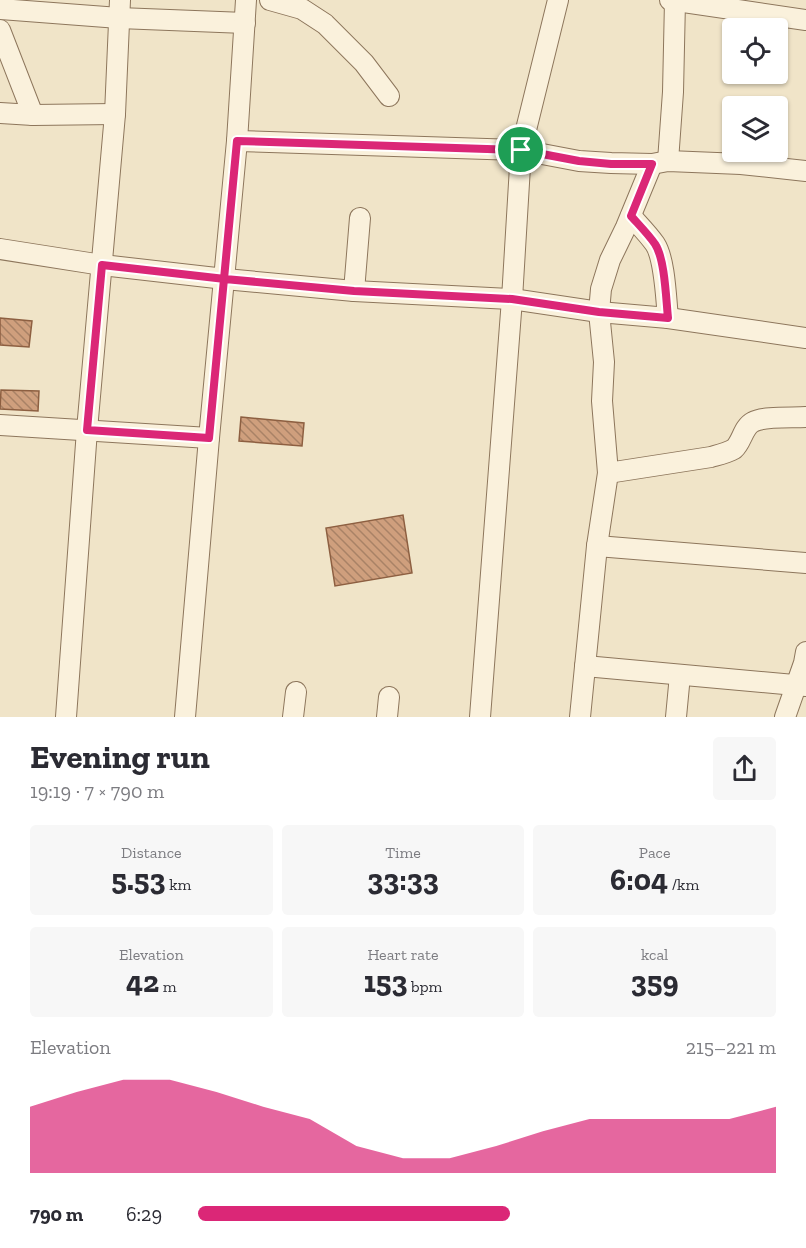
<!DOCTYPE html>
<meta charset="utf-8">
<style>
:root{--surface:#fff;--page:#f7f7f7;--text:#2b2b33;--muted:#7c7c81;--accent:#db2777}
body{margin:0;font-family:"Zilla Slab",serif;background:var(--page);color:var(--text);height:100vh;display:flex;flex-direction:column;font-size:22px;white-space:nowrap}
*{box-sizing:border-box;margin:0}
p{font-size:20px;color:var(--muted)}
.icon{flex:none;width:33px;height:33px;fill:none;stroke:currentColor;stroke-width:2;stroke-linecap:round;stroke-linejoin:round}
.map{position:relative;height:717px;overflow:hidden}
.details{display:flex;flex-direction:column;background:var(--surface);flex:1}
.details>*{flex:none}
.fabs{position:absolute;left:722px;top:18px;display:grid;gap:12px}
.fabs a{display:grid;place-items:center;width:66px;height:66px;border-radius:6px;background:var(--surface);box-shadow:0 2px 4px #0004;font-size:30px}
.pin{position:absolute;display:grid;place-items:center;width:51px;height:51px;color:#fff;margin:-26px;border:3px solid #fff;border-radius:50%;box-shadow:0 2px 6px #0007}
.round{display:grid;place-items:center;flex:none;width:63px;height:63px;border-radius:6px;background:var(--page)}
.headline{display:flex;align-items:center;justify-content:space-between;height:102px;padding:0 30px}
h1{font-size:33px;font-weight:700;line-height:45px}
.figures{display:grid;grid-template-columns:repeat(3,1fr);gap:9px;height:102px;padding:6px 30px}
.figures div{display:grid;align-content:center;border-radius:6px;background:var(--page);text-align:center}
.figures b{font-size:30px;font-weight:700}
.figures small{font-size:16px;font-weight:400}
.figures p{font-size:16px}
.chart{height:168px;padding:12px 30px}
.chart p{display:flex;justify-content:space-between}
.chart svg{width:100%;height:108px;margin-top:6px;fill:var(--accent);opacity:.7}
ul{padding:0 30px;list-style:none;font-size:20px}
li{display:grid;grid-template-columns:96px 72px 1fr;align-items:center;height:45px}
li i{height:15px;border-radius:8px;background:var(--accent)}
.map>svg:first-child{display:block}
.building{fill:url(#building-back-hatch);stroke:#8d5f41;stroke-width:1.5}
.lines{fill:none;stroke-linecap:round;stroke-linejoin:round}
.minor-casing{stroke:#8d765c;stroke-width:22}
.minor{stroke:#faf1dc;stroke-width:20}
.route-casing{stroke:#fff;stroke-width:12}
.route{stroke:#db2777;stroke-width:8}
</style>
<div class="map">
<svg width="806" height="717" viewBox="0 0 806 717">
<defs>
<pattern id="building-back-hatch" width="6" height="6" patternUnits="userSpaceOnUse" patternTransform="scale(1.5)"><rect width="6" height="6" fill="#cf9f7d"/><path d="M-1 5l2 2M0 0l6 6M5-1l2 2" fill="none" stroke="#a98266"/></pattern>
</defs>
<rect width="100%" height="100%" fill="#f0e4c8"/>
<g class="building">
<path d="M0,318L32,321L29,347L0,345Z"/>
<path d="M1,390L39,391L38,411L0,409Z"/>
<path d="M241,417L304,423L302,446L239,441Z"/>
<path d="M403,515L412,573L335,586L326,528Z"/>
</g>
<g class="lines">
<defs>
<g id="minor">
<path d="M270,0L302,9L325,24L364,63L389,96"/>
<path d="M670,0L806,20"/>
<path d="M0,9L119,18L245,23"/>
<path d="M0,30L33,115"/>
<path d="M0,113L33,115L115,114"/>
<path d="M237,141L521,150L579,161L611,163L652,164L668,161L741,164L806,171"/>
<path d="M668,161L673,92L675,1"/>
<path d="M631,216C639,225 648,234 655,244C665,259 666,299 668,318"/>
<path d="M0,249L102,265L225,279L354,291L512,299L599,312L668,318L806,338"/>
<path d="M354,291L360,218"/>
<path d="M0,425L209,438"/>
<path d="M608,473L711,457C718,455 727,453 734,449C742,442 743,427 753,422C763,416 793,418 806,417"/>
<path d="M597,546L806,563"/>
<path d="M585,666L806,686"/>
<path d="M66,717L87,430L115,114L120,0"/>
<path d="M185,717L209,438L237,141L246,0"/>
<path d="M293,717L296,692"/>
<path d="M387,717L389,697"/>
<path d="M480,717L512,299L521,150L558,0"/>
<path d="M580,717L597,546L608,473L602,401L604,362L599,312L601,289L610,260L626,227L652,164"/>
<path d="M676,717L680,675"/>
<path d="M785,717L804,663L806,652"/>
</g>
</defs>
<use href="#minor" class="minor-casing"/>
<use href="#minor" class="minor"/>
</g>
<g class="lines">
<defs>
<path id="route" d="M521,150L237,141L209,438L87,430L102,265L225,279L354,291L512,299L599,312L668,318C666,299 665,259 655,244C648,234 639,225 631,216L652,164H611L579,161L521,150"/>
</defs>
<use href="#route" class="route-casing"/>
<use href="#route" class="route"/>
</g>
</svg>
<div class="fabs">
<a><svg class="icon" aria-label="locate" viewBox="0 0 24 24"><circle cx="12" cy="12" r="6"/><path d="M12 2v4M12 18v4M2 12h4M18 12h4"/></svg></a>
<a><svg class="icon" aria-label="layers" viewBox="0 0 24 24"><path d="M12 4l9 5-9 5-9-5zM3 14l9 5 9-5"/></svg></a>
</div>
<div class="pin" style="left:521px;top:150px;background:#1e9e55"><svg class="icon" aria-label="arrive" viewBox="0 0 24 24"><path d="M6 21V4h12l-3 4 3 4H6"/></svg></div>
</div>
<section class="details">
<div class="headline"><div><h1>Evening run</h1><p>19:19 · 7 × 790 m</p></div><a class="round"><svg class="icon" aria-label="share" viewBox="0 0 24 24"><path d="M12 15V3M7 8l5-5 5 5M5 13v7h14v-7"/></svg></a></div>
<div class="figures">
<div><p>Distance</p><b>5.53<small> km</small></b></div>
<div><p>Time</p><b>33:33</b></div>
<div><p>Pace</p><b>6:04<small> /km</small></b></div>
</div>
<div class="figures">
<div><p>Elevation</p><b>42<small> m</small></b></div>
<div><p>Heart rate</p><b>153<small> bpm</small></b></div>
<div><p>kcal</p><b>359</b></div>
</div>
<div class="chart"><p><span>Elevation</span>215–221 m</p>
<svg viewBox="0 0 160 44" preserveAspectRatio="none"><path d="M0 44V17L10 11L20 6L30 6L40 11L50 17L60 22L70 33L80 38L90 38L100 33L110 27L120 22L130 22L140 22L150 22L160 17V44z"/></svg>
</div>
<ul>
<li><b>790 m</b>6:29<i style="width:54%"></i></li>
</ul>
</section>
